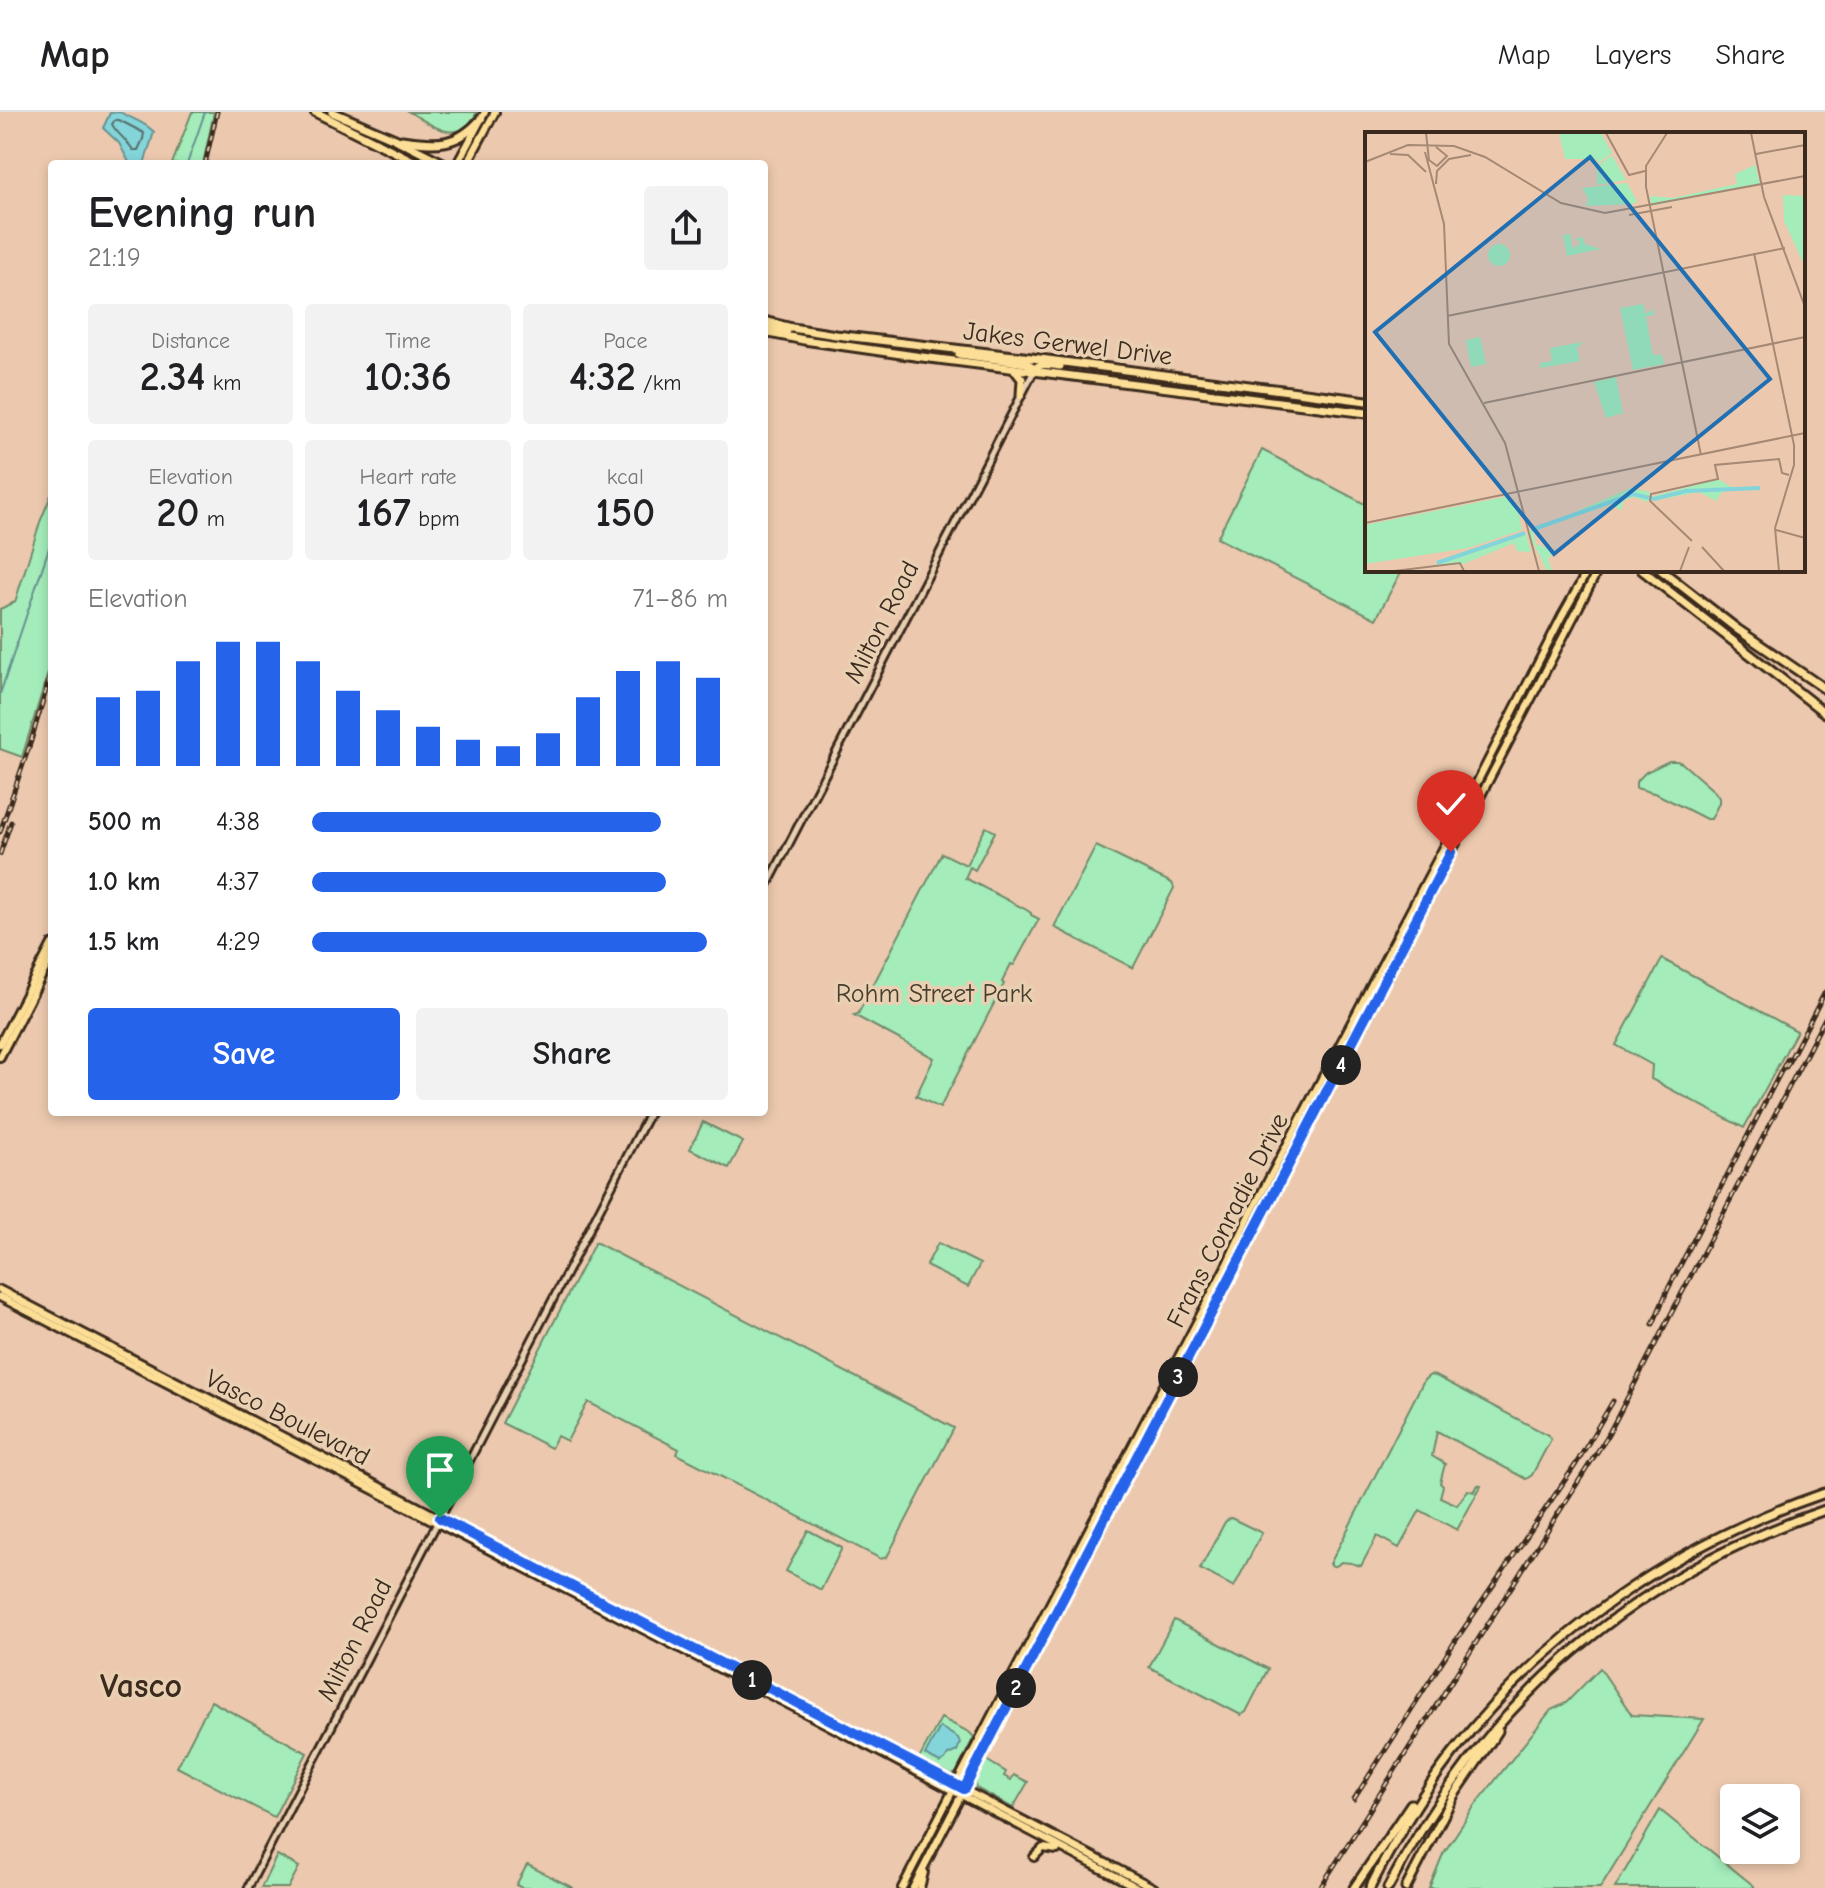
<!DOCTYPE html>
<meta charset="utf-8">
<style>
:root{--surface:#fff;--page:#f2f2f2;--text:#202124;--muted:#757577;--line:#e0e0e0;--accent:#2563eb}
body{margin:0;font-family:"Comic Neue",sans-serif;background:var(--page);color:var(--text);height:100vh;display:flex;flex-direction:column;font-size:30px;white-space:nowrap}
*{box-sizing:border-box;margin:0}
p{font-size:26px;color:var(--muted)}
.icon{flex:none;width:44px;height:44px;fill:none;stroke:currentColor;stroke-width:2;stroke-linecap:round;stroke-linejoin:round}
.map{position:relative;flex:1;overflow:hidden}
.panel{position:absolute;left:48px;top:48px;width:720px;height:956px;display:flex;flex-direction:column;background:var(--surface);border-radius:8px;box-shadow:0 4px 12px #0003}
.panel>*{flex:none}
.controls{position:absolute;left:1720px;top:1672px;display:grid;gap:16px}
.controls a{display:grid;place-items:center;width:80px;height:80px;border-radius:8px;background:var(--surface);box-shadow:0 4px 12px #0003;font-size:40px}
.pin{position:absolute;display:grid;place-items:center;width:68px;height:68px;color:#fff;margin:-82px -34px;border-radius:50% 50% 50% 0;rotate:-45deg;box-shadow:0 0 8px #0007}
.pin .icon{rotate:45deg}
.km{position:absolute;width:40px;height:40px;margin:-20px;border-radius:50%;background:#222;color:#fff;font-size:22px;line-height:40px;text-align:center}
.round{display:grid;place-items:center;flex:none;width:84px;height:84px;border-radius:8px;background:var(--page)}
.overview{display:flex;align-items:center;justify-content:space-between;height:136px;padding:0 40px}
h1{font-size:44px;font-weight:700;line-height:60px}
.stats{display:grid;grid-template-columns:repeat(3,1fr);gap:12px;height:136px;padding:8px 40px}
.stats div{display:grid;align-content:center;border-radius:8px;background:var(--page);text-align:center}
.stats b{font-size:40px;font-weight:700}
.stats small{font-size:22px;font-weight:400}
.stats p{font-size:22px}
.chart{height:224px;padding:16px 40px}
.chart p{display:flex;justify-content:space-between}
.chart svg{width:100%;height:144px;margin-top:8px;stroke:var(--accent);stroke-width:6}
.cta{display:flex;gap:16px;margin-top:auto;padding:16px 40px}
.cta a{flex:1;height:92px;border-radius:8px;background:var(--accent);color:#fff;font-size:32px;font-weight:700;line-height:92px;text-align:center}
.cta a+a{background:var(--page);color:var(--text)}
ul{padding:0 40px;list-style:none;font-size:26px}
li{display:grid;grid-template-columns:128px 96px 1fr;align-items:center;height:60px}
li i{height:20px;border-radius:10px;background:var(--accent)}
header{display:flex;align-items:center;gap:48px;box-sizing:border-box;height:112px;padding:0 40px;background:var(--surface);border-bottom:2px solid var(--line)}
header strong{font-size:38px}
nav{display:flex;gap:44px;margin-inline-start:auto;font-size:28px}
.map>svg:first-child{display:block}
.green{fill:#a4ecba;stroke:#708b6c;stroke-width:2}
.water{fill:#83d5da;stroke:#66918f;stroke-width:2}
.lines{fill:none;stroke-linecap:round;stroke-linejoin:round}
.shore{stroke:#586e69;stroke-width:2}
.stream{stroke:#66918f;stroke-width:2}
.minor-casing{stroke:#3b2a1e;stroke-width:11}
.major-casing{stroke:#3b2a1e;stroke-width:12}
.highway-casing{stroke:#3b2a1e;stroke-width:13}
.minor{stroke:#ead0b2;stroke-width:5}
.major{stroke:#fcde96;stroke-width:6}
.highway{stroke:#fcde96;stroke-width:7}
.rail-casing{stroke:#3b2a1e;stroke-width:5}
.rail{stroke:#ead0b2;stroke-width:2;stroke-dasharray:6;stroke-linecap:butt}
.route-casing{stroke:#fff;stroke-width:16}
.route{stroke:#2563eb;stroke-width:10}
.labels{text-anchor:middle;stroke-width:7;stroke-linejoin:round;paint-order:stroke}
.street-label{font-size:26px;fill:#3b2a1e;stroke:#ead0b2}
.park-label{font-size:26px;fill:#463d2e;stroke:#ead0b2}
.district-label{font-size:34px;font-weight:bold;fill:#3b2a1e;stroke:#ead0b2}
.inset-river{fill:none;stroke:#83d5da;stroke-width:4}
.inset-road{fill:none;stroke:#a58974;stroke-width:2}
.view{fill:#1f6fb2;fill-opacity:0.15;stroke:#1f6fb2;stroke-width:4}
.inset-edge{fill:none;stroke:#3b2a1e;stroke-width:4}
</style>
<header>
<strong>Map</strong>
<nav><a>Map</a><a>Layers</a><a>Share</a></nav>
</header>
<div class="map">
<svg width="1825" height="1776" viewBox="0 0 1825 1776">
<rect width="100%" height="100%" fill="#ecc9ae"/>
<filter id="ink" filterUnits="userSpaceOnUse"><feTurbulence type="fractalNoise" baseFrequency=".0125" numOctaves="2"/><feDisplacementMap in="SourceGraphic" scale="16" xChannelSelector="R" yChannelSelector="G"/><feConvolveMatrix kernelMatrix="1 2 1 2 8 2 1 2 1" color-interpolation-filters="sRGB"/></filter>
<g filter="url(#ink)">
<g class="green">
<path d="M192,0H214L203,52H172Z"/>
<path d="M409,0H477C459,36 434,14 409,0Z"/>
<path d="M1262,338L1367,393V458H1402L1376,507L1217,426Z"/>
<path d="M52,381V548L22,645L0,637V497L15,490L40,410Z"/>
<path d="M1669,649H1677L1682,651L1715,680L1719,686V691L1711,707H1706L1657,682L1636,676V670L1646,660Z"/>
<path d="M986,715L995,720L975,758L970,755L965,766L1025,797L1031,801V803L1039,807L1014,853L1011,852L1002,870L1004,872L940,996L916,984L934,946L854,903L858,902L942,741L966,753Z"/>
<path d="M1096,734L1172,771L1174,776L1133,856L1054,815Z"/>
<path d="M1662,847L1797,919L1744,1016L1651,967L1652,953L1616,933Z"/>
<path d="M703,1010L743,1030L729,1056L690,1037Z"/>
<path d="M595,1130L954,1316L887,1445L881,1447L677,1342L679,1337L588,1290L567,1329L557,1324L551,1336L502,1311Z"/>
<path d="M938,1131L980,1152L968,1175L926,1154Z"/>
<path d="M1430,1263L1436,1264L1548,1323L1551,1327L1532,1363L1526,1367L1437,1319L1432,1344L1445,1352L1440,1371L1443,1374L1440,1385L1457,1393L1468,1378L1474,1380L1478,1373L1481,1374L1457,1418L1420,1398L1399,1436L1377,1424L1361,1454L1351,1451L1341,1450C1337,1454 1334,1456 1330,1452L1424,1268Z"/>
<path d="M1231,1406L1262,1421L1234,1475L1200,1457L1225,1410Z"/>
<path d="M808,1418L842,1436L821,1478L786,1459Z"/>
<path d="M1174,1508L1268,1557L1246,1600L1241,1603L1149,1555Z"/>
<path d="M1600,1556L1632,1603L1704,1607L1600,1776H1429L1443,1742L1474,1695L1551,1598L1566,1591Z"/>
<path d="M211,1589L307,1641L274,1705L177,1655Z"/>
<path d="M941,1606L969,1620L974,1625L956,1661L952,1663L919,1647Z"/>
<path d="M986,1648L1006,1660L1004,1664L1011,1668L1014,1663L1028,1670L1013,1696L976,1676L974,1670Z"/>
<path d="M1660,1698L1754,1774V1776H1615Z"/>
<path d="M277,1743L299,1755L288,1776H261Z"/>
<path d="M527,1753H528L573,1776H522L516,1773Z"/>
</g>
<g class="water">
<path d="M120,0C132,7 145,10 154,20L144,52H130L119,31L103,16L110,1Z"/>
<path d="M940,1615L958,1626L960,1631L957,1639L948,1643L945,1648L940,1651L925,1643Z"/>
</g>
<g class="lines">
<path class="shore" d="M115,8H119L144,21L143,27L138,38H133C128,29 115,20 112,12Z"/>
<g class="stream">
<path d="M187,52L205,0"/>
<path d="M0,582L52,427"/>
</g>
<defs>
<g id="minor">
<path d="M764,780L1034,259"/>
<path d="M248,1776L650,1000"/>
</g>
<g id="major">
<path d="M457,52L485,0"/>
<path d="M467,52L495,0"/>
<path d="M0,932L52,832"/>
<path d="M0,945L52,844"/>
<path d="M0,1178L1154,1776"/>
<path d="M0,1185L811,1604L1138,1776"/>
<path d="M1034,1745L1043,1736L1057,1738"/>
<path d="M902,1776L1224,1158L1250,1103L1443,737L1562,504L1588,458"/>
<path d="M913,1776L1598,458"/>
<path d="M920,1776L924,1760"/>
</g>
<g id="highway">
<path d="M315,0L419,52"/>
<path d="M332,0L395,27L445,52"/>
<path d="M402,28C436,33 457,35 481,7"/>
<path d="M764,209L792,216L836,223L1040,247L1367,289"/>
<path d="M764,214L787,219"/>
<path d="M764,220L804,228L922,245L1367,301"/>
<path d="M959,242L1026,251L1031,254L1034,259"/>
<path d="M1014,257L1022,267L1021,283"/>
<path d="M1034,259C1039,249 1051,253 1060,254"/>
<path d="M1642,458L1825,601"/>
<path d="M1661,458L1737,517L1825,577"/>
<path d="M1354,1776L1411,1692"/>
<path d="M1370,1776C1394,1729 1420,1684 1452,1642C1548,1518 1678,1431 1825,1381"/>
<path d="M1388,1776C1484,1592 1628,1465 1825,1398"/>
<path d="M1406,1776L1454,1683L1498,1619"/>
</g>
</defs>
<use href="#minor" class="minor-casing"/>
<use href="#major" class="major-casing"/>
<use href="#highway" class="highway-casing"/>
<use href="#minor" class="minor"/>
<use href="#major" class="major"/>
<use href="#highway" class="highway"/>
<defs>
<g id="rail">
<path d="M205,52L217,0"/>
<path d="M0,720L31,629L52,558"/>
<path d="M0,742L11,710"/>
<path d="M1786,955L1825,880"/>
<path d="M1653,1212L1668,1177L1788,946"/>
<path d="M1354,1687L1454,1531L1576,1352L1613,1289"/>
<path d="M1320,1776L1608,1323L1825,906"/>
</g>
</defs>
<use href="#rail" class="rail-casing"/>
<use href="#rail" class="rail"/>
</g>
</g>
<g class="lines" filter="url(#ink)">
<defs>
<path id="route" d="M440,1406L964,1677L1451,740"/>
</defs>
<use href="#route" class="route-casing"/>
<use href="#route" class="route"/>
</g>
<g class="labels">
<g class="street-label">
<text transform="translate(1068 231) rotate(7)" y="9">Jakes Gerwel Drive</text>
<text transform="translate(881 510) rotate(-63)" y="9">Milton Road</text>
<text transform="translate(1227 1108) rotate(-63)" y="9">Frans Conradie Drive</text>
<text transform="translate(288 1305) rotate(27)" y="9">Vasco Boulevard</text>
<text transform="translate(354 1528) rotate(-63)" y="9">Milton Road</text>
</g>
<g class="park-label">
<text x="934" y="890">Rohm Street Park</text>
</g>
<g class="district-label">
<text x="141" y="1585">Vasco</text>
</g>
</g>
<g transform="translate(1365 20)">
<rect width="440" height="440" fill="#ecc9ae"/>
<path d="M194,1H236L247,21L232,32V27H200ZM247,23L261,48L232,53V34ZM390,33L395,52L286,74L285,64L308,66L372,52L370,42ZM262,51L272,69L268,72L221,74L223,66L217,56ZM418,63L440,64V135L419,89ZM205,102L208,117L216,110L210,107L218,105L220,112L235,117L202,124L198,103ZM123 123a11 11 0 1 1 22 0a11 11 0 1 1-22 0ZM278,172L281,182L288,177L289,183L281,184L285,208L288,223H297L299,232L268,238L255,176ZM115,205L121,232L106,235L101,208ZM218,210L212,216L215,229L175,236V231L187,229L185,216ZM251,245L258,281L241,286L229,250ZM353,347L370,357L357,360L351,369L334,360L286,369L285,365ZM266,356L285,360L283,370L269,365L259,368L256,379L247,372L168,399L171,412L190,419L183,427L187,439H182L163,400ZM144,364L152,373L157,398L103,416L0,432V393ZM161,401L166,420L152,419L149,411L98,432L68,434Z" fill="#a4ecba"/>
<path class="inset-river" d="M166,398L268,362L289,367L321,359L395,356M72,431L160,401"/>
<path class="inset-road" d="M61,1L64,28L72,34L82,24L71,15M241,1L264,43L280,39M302,1L281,34V55L336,323M386,1L399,65L440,175M60,20L79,92L84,212L140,311L174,439M25,22L43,23L61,40M391,22L440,13M0,30L43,13L89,14L120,25L196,71L240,81L440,44M71,52L72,39L84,27L106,23M264,83L307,75M389,121L429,313V333L410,396L414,439M82,184L420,116M119,271L440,205M0,391L440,301M411,398L440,406M327,409L285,369L286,362L353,347L350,333L414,327L417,341L424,343M337,415L359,439M29,439L95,431L99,439M315,439L324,415"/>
<path class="view" d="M225,25L405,247L189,422L10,200Z"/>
<rect width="440" height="440" class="inset-edge"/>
</g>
</svg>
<div class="controls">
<a><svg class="icon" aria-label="layers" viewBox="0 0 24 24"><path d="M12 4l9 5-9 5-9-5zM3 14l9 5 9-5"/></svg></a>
</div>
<div class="pin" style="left:440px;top:1406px;background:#1e9e55"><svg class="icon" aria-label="arrive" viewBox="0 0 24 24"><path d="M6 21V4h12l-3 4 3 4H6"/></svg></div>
<div class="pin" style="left:1451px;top:740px;background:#d93025"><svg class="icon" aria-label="check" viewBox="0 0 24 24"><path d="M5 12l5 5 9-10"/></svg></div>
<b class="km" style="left:752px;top:1568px">1</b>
<b class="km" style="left:1016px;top:1576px">2</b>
<b class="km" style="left:1178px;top:1265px">3</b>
<b class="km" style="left:1341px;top:953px">4</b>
<section class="panel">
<div class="overview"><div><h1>Evening run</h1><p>21:19</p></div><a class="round"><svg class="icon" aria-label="share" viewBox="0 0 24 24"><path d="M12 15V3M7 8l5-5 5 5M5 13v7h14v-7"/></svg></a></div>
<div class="stats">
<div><p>Distance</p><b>2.34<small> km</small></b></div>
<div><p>Time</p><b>10:36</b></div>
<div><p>Pace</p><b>4:32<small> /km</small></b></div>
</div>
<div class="stats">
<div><p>Elevation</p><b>20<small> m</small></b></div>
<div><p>Heart rate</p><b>167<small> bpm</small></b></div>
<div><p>kcal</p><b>150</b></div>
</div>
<div class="chart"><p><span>Elevation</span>71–86 m</p>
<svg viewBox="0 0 160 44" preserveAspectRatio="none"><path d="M5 44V23M15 44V21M25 44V12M35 44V6M45 44V6M55 44V12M65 44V21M75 44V27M85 44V32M95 44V36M105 44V38M115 44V34M125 44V23M135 44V15M145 44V12M155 44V17"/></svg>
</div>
<ul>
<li><b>500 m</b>4:38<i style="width:84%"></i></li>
<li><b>1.0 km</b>4:37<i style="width:85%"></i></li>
<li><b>1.5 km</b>4:29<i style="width:95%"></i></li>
</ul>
<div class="cta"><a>Save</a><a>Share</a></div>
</section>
</div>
